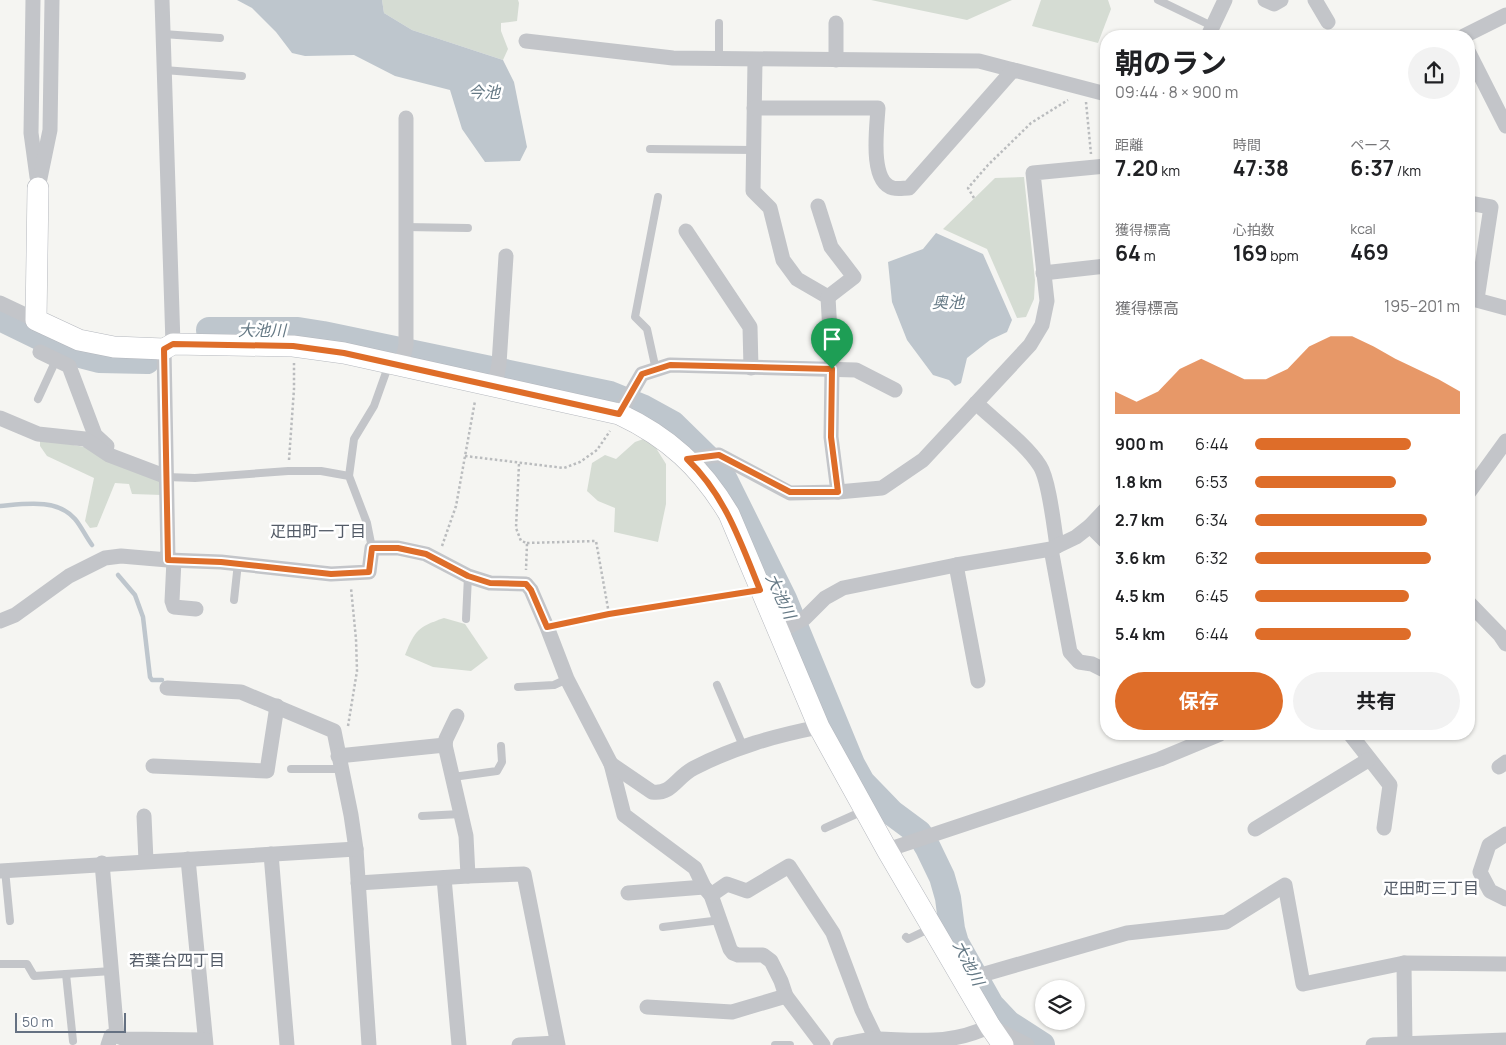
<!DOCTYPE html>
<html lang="ja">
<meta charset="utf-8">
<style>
:root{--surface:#fff;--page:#f2f2f2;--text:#202124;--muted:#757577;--accent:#de6d29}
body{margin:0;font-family:Manrope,"Noto Sans JP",sans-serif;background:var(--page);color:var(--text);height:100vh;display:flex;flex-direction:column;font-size:19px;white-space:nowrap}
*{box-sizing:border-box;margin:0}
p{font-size:16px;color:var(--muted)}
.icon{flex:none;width:28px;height:28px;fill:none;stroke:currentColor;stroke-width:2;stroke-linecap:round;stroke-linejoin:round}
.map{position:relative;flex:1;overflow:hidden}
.panel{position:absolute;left:1100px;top:30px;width:375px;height:710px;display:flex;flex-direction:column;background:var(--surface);border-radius:20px;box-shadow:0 1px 4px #0004}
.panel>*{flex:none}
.buttons{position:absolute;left:1035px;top:980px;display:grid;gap:10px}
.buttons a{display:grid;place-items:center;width:50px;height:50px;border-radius:50%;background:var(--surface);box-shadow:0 1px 4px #0004;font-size:25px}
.scale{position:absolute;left:15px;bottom:12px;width:111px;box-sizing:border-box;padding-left:5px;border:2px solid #657182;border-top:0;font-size:14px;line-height:18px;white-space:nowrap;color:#657182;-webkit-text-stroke:4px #fff;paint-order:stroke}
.pin{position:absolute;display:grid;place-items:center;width:42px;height:42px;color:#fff;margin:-51px -21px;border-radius:50% 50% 50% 0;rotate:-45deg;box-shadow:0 0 5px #0007}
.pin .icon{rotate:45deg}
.round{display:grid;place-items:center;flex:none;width:52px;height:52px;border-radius:26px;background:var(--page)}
.headline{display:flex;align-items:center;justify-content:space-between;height:85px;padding:0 15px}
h1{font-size:28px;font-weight:700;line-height:38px}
.stats{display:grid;grid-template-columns:repeat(3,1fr);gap:8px;height:85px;padding:5px 15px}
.stats div{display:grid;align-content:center}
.stats b{font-size:21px;font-weight:700}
.stats small{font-size:14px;font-weight:400}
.stats p{font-size:14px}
.chart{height:140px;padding:10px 15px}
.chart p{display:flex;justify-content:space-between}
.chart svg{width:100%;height:90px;margin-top:5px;fill:var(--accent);opacity:.7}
.action{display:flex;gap:10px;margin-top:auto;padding:10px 15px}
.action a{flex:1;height:58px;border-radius:30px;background:var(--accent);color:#fff;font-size:20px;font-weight:700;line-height:58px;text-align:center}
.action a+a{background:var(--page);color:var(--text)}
ul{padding:0 15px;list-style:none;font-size:16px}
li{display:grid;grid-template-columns:80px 60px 1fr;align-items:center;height:38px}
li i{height:12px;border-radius:6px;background:var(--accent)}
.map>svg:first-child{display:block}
.green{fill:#d5dcd3}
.water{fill:#bec6cd}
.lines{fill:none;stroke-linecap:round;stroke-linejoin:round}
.stream{stroke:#bec6cd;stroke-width:4.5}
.river{stroke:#bec6cd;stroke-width:26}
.secondary-casing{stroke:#b5b8be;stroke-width:22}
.path{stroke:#babcbe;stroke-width:2.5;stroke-dasharray:2.5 2.5;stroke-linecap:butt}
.lane{stroke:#c3c5c9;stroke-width:8}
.street{stroke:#c3c5c9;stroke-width:15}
.secondary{stroke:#fff;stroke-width:21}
.route-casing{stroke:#fff;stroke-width:10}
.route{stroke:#de6d29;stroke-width:6}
.labels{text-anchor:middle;stroke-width:5;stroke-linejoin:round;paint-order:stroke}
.water-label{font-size:16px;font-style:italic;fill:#657985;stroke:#fff}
.neighbourhood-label{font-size:16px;fill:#535b67;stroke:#fff}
</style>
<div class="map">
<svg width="1506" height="1045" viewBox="0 0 1506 1045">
<rect width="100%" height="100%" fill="#f5f5f2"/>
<g class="green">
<path d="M382,0H518L519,3L517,21L501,23V31L508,49L503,60L412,30L384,13Z"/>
<path d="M871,0H1012L967,20Z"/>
<path d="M1041,0H1108L1111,9L1098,43L1032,26Z"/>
<path d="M1024,177L1035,280L1034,299L1026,317L1017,318L987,249L943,229L995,178Z"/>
<path d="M649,437L666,464V504L658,542L614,532L615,508L598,501L587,491L592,463L605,455L616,459L635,442Z"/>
<path d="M40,439L90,448L162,479V495L132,494L129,484L115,483L97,527L90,528L85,521L94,478L47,456L40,446Z"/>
<path d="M444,618L465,624L488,658L471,671L433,667L405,655C415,630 418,627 444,618Z"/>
</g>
<g class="water">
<path d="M237,0H382L384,13L412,30L503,60L514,82L527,147L520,161L485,162L462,129L450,90L395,76L354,55L305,56L292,53L276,32L252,8Z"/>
<path d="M936,233L983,254L1012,320L1007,332L990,340L967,358L961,383L955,386L949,380L933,375L907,340L892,302L888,262L923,249Z"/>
</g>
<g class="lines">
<g class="stream">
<path d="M0,506C24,504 57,498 75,519C81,526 86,537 92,545"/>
<path d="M118,575L135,595L143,617L150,677L152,680H162"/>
</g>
<g class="river">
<path d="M0,318L72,353L99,360L147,361"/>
<path d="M209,330H298L323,334L610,394L642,407L673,424L720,470L784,599L852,764L862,782L892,813L919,833L928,848L942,877L948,898L952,929L956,943L991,1005L1008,1023L1042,1045"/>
</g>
<defs>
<path id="secondary" d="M38,188L36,320L79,340L114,347L164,349L173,344L293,346L344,353L619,414C668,437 701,467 729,514L819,727L887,850L990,1026L1003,1045"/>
</defs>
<use href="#secondary" class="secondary-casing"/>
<g class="path">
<path d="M1086,102L1091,154"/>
<path d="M974,198L968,188L988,165L1031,123L1068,100"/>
<path d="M465,456L564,468L580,462L597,450L610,431"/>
<path d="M289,460L294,389V363"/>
<path d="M519,464L516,528L521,541L527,543L526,570"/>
<path d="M527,543L596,541L609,614"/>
<path d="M442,546L456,506L475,401"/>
<path d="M560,624L609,614L744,592"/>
<path d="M348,726L357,671L356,639L351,588"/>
</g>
<g class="lane">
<path d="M1158,0L1212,26"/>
<path d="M163,34L220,38"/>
<path d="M719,59V23"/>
<path d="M164,70L242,76"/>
<path d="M650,149L754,150"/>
<path d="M405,227L468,228"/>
<path d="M656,370L647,329L635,317L658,197"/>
<path d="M38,399L56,360"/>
<path d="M349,476L354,439L374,406L389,364"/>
<path d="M167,477L195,478L288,471H321L349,476L367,523L372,548"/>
<path d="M234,600L238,563"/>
<path d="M466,619L468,576"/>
<path d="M717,685L743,746"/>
<path d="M518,687L554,685L567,679"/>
<path d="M291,769H341"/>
<path d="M453,777L497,771L502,762L501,746"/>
<path d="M422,816L461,814"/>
<path d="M825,828L863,811"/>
<path d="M5,870L10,921"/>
<path d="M663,927L721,920"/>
<path d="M906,937L908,939L931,928"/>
<path d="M0,964H27L34,976L112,971"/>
<path d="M66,974L73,1041"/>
<path d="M775,1045H790"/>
</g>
<g class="street">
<path d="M33,0L31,133L37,177"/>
<path d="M162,0L173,344"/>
<path d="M1265,0L1274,4L1281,0"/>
<path d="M1315,0L1328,22"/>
<path d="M1208,36L1225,0"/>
<path d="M1464,36L1506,15"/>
<path d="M526,41L673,58L979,61L1106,94"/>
<path d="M1469,53L1506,126"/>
<path d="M755,60L753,191L770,208L783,260L797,279L828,297L832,369L831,437L838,492"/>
<path d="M836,60V23"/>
<path d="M754,108H878C877,127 869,182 893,188C898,189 904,188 909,188L1013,70"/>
<path d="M38,188L50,130L52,0"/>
<path d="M1469,203L1491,207L1477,299"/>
<path d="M818,206L831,247L854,277L828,297"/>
<path d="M686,231L750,327L751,368"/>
<path d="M1043,273L1106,266"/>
<path d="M1469,298L1506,308"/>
<path d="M0,303L36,320"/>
<path d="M40,352L69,366L95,435L107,446"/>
<path d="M401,365L406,345V118"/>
<path d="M495,385L499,364L506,256"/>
<path d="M976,403C995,421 1026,444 1040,466C1049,480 1054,527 1057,546"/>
<path d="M619,414L642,374L670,365L856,370L895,390"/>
<path d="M0,418L38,434L85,439L109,455L167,477"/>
<path d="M687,459L719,455L790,493L838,492L882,488L923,460L1030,345L1042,325L1047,301L1033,173L1106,166"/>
<path d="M1469,492L1506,441"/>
<path d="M1090,526L1106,542"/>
<path d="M1051,549L1070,652L1079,662L1092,664L1106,671"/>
<path d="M168,560L221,562L331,574L369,572L372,548H398L426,554L468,576L490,583L526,584L531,590L547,627L567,679L611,764L624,815L695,868L704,887L711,895L730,949L733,953L738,955H763L771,961L781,981L786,996L823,1045"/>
<path d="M174,560L172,601L174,607L196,609"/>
<path d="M956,565L978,681"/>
<path d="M1469,603L1500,635L1506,644"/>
<path d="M0,621L15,615L69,576L105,558L121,556L168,560L164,349"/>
<path d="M778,632L805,618L825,598L843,588L956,565L1051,549L1076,537L1090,526L1106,509"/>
<path d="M167,688L241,692L334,731L351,815L356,849L369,1045"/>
<path d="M1350,734L1390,785L1384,828"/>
<path d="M445,745L446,739L457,716"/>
<path d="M338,756L445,745L466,836L468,876"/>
<path d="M611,764L652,792C672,795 676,777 694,768C735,747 774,736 819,727"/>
<path d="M153,766L267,771L277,706"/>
<path d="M1499,767L1506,762"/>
<path d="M144,816L146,861"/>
<path d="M1255,829L1368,760"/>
<path d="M1506,834L1489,845L1480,872L1490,891L1506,899"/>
<path d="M887,850L1160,759L1220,734"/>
<path d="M271,854L287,1045"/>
<path d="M188,859L206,1045"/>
<path d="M102,863L117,1036L125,1039L205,1040"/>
<path d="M0,871L356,849"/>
<path d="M444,878L459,1045"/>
<path d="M358,883L468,876L524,874L558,1045"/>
<path d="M628,893L704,887"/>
<path d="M711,895L727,884L747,891L789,866L833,933L862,1010L876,1039"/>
<path d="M1404,963L1405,1045"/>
<path d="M964,980L1127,933L1226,922L1285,885L1303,984L1404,963L1506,964"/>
<path d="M647,1007L732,1012L786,996"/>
<path d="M108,1045L111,1036H117"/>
<path d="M519,1045L557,1043"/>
<path d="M840,1045C852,1043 865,1039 878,1039C919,1040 952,1045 990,1026L1027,1045"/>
<path d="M1373,1045L1506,1040"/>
</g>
<use href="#secondary" class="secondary"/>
</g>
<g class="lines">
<defs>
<path id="route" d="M173,344L293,346L344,353L619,414L642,374L670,365L832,369L831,437L838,492H790L719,455L687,459C725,495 741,543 760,590L609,614L547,627L531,590L526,584L490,583L468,576L426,554L398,548H372L369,572L331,574L221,562L168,560L164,349Z"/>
</defs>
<use href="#route" class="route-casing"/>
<use href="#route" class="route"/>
</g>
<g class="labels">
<g class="water-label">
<text x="484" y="98">今池</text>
<text x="948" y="308">奥池</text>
<text x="262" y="336">大池川</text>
<text transform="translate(781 596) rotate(65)" y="6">大池川</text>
<text transform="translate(969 963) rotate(63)" y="6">大池川</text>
</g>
<g class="neighbourhood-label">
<text x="318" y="537">疋田町一丁目</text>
<text x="1431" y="894">疋田町三丁目</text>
<text x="177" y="966">若葉台四丁目</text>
</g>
</g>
</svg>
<div class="buttons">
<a><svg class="icon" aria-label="layers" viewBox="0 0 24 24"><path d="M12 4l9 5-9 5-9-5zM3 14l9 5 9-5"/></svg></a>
</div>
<div class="scale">50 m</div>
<div class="pin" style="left:832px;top:369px;background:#1e9e55"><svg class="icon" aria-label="arrive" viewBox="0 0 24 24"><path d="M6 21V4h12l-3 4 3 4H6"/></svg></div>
<section class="panel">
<div class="headline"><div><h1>朝のラン</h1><p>09:44 · 8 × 900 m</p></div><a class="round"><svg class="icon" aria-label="share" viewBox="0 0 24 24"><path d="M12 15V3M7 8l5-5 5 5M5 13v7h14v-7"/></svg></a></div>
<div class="stats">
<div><p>距離</p><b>7.20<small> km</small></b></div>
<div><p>時間</p><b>47:38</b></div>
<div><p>ペース</p><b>6:37<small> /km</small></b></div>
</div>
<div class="stats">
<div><p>獲得標高</p><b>64<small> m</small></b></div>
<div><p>心拍数</p><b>169<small> bpm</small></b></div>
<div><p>kcal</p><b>469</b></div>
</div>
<div class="chart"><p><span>獲得標高</span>195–201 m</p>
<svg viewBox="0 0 160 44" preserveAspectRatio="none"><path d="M0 44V33L10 38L20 33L30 22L40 17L50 22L60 27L70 27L80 22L90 11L100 6L110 6L120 11L130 17L140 22L150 27L160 33V44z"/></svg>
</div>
<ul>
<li><b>900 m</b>6:44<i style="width:76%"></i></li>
<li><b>1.8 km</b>6:53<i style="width:69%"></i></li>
<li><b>2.7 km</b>6:34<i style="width:84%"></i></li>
<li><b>3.6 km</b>6:32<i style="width:86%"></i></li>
<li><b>4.5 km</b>6:45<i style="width:75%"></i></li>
<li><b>5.4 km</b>6:44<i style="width:76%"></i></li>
</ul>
<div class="action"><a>保存</a><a>共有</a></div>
</section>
</div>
